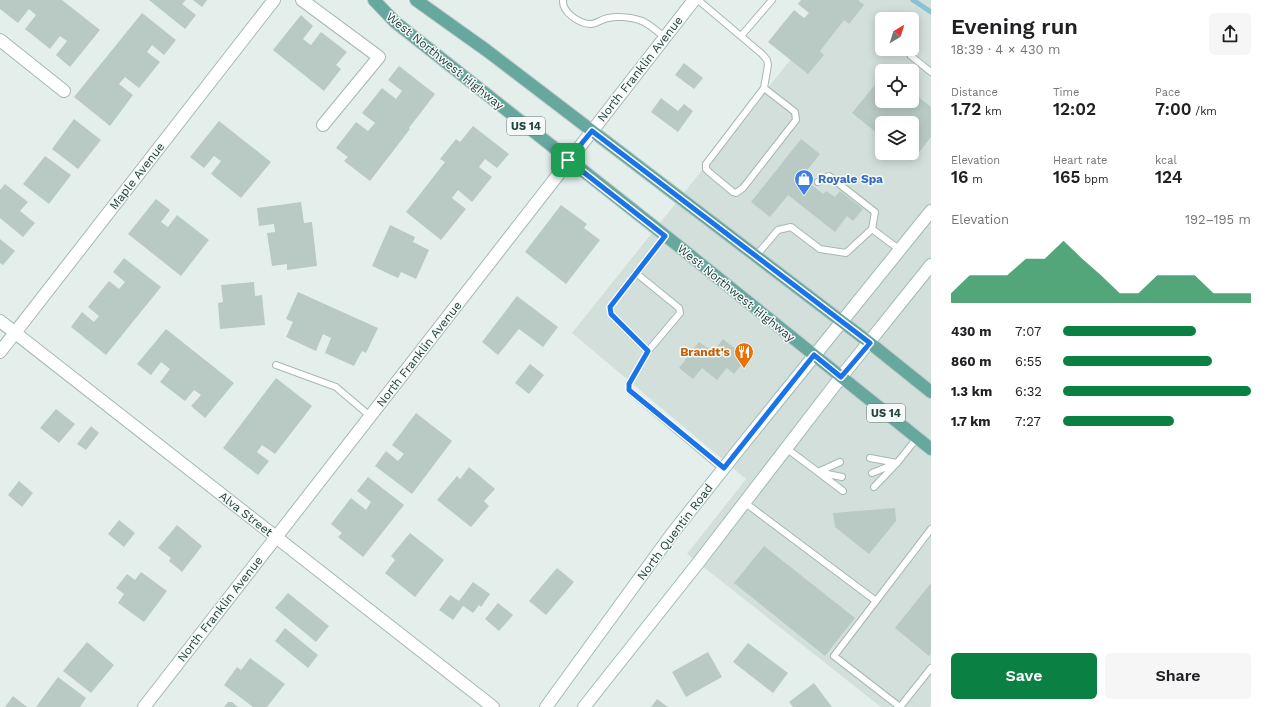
<!DOCTYPE html>
<meta charset="utf-8">
<style>
:root{--surface:#fff;--page:#f6f6f6;--text:#202124;--muted:#757577;--accent:#0b8043}
body{margin:0;font-family:"Work Sans",sans-serif;background:var(--page);color:var(--text);height:100vh;display:flex;flex-direction:column;font-size:15px;white-space:nowrap}
*{box-sizing:border-box;margin:0}
p{font-size:13px;color:var(--muted)}
.icon{flex:none;width:22px;height:22px;fill:none;stroke:currentColor;stroke-width:2;stroke-linecap:round;stroke-linejoin:round}
.map{position:relative;flex:1;overflow:hidden}
.drawer{display:flex;flex-direction:column;background:var(--surface);width:340px}
.drawer>*{flex:none}
.needle{width:26px;rotate:38deg}
.fabs{position:absolute;left:875px;top:12px;display:grid;gap:8px}
.fabs a{display:grid;place-items:center;width:44px;height:44px;border-radius:6px;background:var(--surface);box-shadow:0 2px 10px #0003;font-size:20px}
.pin{position:absolute;display:grid;place-items:center;width:34px;height:34px;color:#fff;margin:-17px;border-radius:8px;box-shadow:0 2px 6px #0006}
.round{display:grid;place-items:center;flex:none;width:42px;height:42px;border-radius:6px;background:var(--page)}
.headline{display:flex;align-items:center;justify-content:space-between;height:68px;padding:0 20px}
h1{font-size:22px;font-weight:600;line-height:30px}
.metrics{display:grid;grid-template-columns:repeat(3,1fr);gap:6px;height:68px;padding:4px 20px}
.metrics div{display:grid;align-content:center}
.metrics b{font-size:17px;font-weight:600}
.metrics small{font-size:11px;font-weight:400}
.metrics p{font-size:11px}
.chart{height:112px;padding:8px 20px}
.chart p{display:flex;justify-content:space-between}
.chart svg{width:100%;height:72px;margin-top:4px;fill:var(--accent);opacity:.7}
.button{display:flex;gap:8px;margin-top:auto;padding:8px 20px}
.button a{flex:1;height:46px;border-radius:6px;background:var(--accent);color:#fff;font-size:16px;font-weight:600;line-height:46px;text-align:center}
.button a+a{background:var(--page);color:var(--text)}
ul{padding:0 20px;list-style:none;font-size:13px}
li{display:grid;grid-template-columns:64px 48px 1fr;align-items:center;height:30px}
li i{height:10px;border-radius:5px;background:var(--accent)}
main{display:flex;flex:1;min-height:0}
.map>svg:first-child{display:block}
.built{fill:#d2dfda;fill-rule:evenodd}
.lines{fill:none;stroke-linecap:round;stroke-linejoin:round}
.stream{stroke:#89c1d7;stroke-width:5}
.building{fill:#b9cac5}
.lane-casing{stroke:#a6b8b3;stroke-width:8}
.street-casing{stroke:#a6b8b3;stroke-width:14}
.secondary-casing{stroke:#a2bbb5;stroke-width:14}
.primary-casing{stroke:#c1cac9;stroke-width:14}
.lane{stroke:#fff;stroke-width:6}
.street{stroke:#fff;stroke-width:12}
.secondary{stroke:#fff;stroke-width:12}
.primary{stroke:#66a79e;stroke-width:12}
.route-casing{stroke:#fff;stroke-width:8}
.route{stroke:#1a73e8;stroke-width:5}
.labels{text-anchor:middle;stroke-width:3;stroke-linejoin:round;paint-order:stroke}
.shield{fill:#f5faf8;stroke:#617975;stroke-width:1}
.shield-label{font-size:11px;font-weight:bold;fill:#22423d}
.street-label{font-size:12px;fill:#22423d;stroke:#f5faf8}
.shop-label{font-size:12px;font-weight:bold;fill:#366cbe;stroke:#f5faf8;text-anchor:start}
.food-label{font-size:12px;font-weight:bold;fill:#c56008;stroke:#f5faf8;text-anchor:end}
</style>
<main>
<div class="map">
<svg width="931" height="707" viewBox="0 0 931 707">
<rect width="100%" height="100%" fill="#e4efeb"/>
<path class="built" d="M838,0H931V705L929,707H881L687,554L746,479L572,333ZM882,19H912V49H882ZM882,71H912V101H882ZM882,123H912V153H882Z"/>
<g class="lines">
<path class="stream" d="M913,0L931,12"/>
</g>
<g class="building">
<path d="M0,0H62L100,30L70,67L56,55L67,41L60,36L50,49L25,29L36,15L29,9L18,23L0,9Z"/>
<path d="M149,0H186L182,4L196,15L185,29Z"/>
<path d="M193,0H207L202,7Z"/>
<path d="M801,0H858L864,5L849,24L844,20L820,51L824,55L808,74L768,42L794,10L804,18L809,13L798,4Z"/>
<path d="M142,13L176,40L164,55L152,45L147,52L160,62L139,88L125,77L119,84L133,95L110,126L74,97Z"/>
<path d="M301,15L313,26L303,39L311,45L321,32L347,52L336,65L341,69L324,91L273,50Z"/>
<path d="M684,63L703,78L694,89L675,75Z"/>
<path d="M399,66L435,94L409,128L410,129L370,181L344,161L348,157L336,148L356,122L368,131L375,123L362,113L382,88L396,99L402,91L388,80Z"/>
<path d="M882,76V101H912V92L931,107V137L912,161L901,153H912V123H882V137L852,113Z"/>
<path d="M661,98L678,111L684,104L693,111L678,132L651,112Z"/>
<path d="M74,119L101,140L78,169L52,149Z"/>
<path d="M219,121L271,162L241,198L211,174L221,161L214,156L204,168L190,157Z"/>
<path d="M473,126L509,154L497,168L485,159L479,167L492,177L472,202L458,190L452,198L466,209L441,240L406,212L445,162L440,159L456,139L460,142Z"/>
<path d="M801,139L820,154L802,177L823,194L826,191L835,197L840,191L863,209L853,221L847,216L835,232L788,195L770,217L751,202Z"/>
<path d="M45,156L71,175L49,204L23,184Z"/>
<path d="M5,184L28,202L20,211L35,223L23,237L0,218V190Z"/>
<path d="M156,199L170,210L161,222L168,227L177,215L209,240L181,276L128,234Z"/>
<path d="M301,202L304,223L312,222L317,266L287,270V264L272,266L267,233L275,232L274,224L259,226L257,208Z"/>
<path d="M561,205L587,224L584,228L600,240L566,284L525,252Z"/>
<path d="M390,225L415,237L413,242L429,250L416,279L401,272L398,278L372,266Z"/>
<path d="M0,239L15,251L3,265L0,263Z"/>
<path d="M124,258L161,287L106,355L71,327L82,312L94,322L99,316L88,307L109,281L119,289L125,282L113,272Z"/>
<path d="M254,282L255,296L262,295L265,325L220,329L218,303L223,302L221,285Z"/>
<path d="M298,292L378,328L366,353L362,351L354,366L325,353L331,338L323,334L316,351L286,337L293,322L286,319Z"/>
<path d="M517,296L558,327L543,347L519,329L498,355L482,342Z"/>
<path d="M166,329L234,383L205,418L191,406L201,395L194,390L185,401L160,382L170,369L161,362L151,375L137,364Z"/>
<path d="M723,339L747,358L734,374L727,368L717,380L702,368L693,379L679,368L699,342L713,352Z"/>
<path d="M530,364L544,375L529,394L515,383Z"/>
<path d="M276,378L312,406L275,454L262,445L257,452L269,461L258,475L223,448Z"/>
<path d="M56,409L75,424L59,443L40,428Z"/>
<path d="M416,413L452,441L412,494L375,466L386,451L398,461L404,454L392,445Z"/>
<path d="M91,426L99,433L86,450L77,444Z"/>
<path d="M469,467L495,489L484,501L489,506L471,527L437,500L457,476L460,479Z"/>
<path d="M368,477L404,505L363,557L338,537L342,533L331,524L351,498L366,510L371,502L357,491Z"/>
<path d="M19,481L33,493L22,507L8,495Z"/>
<path d="M895,508L896,521L869,554L835,527L833,513Z"/>
<path d="M119,520L135,533L124,547L108,534Z"/>
<path d="M177,525L202,546L182,572L169,561L171,558L158,548Z"/>
<path d="M410,533L444,560L415,597L385,573L395,560L391,556Z"/>
<path d="M764,546L855,618L825,656L734,583Z"/>
<path d="M557,568L574,582L546,615L529,601Z"/>
<path d="M141,572L167,591L144,622L118,603L124,594L116,588L127,574L135,580Z"/>
<path d="M473,582L490,594L481,607L479,605L473,613L463,606L453,620L439,610L450,595L459,601Z"/>
<path d="M931,583V653L929,656L895,628Z"/>
<path d="M288,593L329,626L316,642L275,608Z"/>
<path d="M498,603L513,615L499,631L485,619Z"/>
<path d="M285,628L318,655L308,668L275,641Z"/>
<path d="M87,642L114,665L91,693L63,671Z"/>
<path d="M748,643L788,673L773,693L733,662Z"/>
<path d="M708,652L722,677L686,697L672,672Z"/>
<path d="M250,658L285,684L267,707H253L224,685L237,667L241,670Z"/>
<path d="M58,677L86,698L80,707H36Z"/>
<path d="M814,683L832,707H793L789,702Z"/>
<path d="M13,696L27,707H5Z"/>
<path d="M657,699L668,707H651Z"/>
<path d="M228,702H232L238,707H224Z"/>
</g>
<g class="lines">
<defs>
<g id="lane">
<path d="M563,0C562,12 579,24 591,24C596,24 602,19 608,18C617,16 630,17 639,20C648,22 657,32 665,37"/>
<path d="M698,0L762,54L767,60L768,65L764,88L706,164V169L709,172L733,192L736,193L743,188L796,120L795,112L764,88"/>
<path d="M741,36L772,0"/>
<path d="M911,56L931,72"/>
<path d="M818,182L829,176L875,212L872,229"/>
<path d="M665,236L610,307L611,314L648,351L629,384V390L723,469"/>
<path d="M755,257L778,230L791,227L820,249L846,253L872,229L900,250"/>
<path d="M636,273L679,308L680,313L648,351"/>
<path d="M276,365L336,387L370,416"/>
<path d="M786,448L818,472L840,462"/>
<path d="M870,458L897,463L874,487"/>
<path d="M872,473L897,463L917,438"/>
<path d="M842,477L818,472L843,491"/>
<path d="M744,502L876,601L931,529"/>
<path d="M876,601L834,656L900,707L931,668"/>
</g>
<g id="street">
<path d="M302,0L379,57L323,125"/>
<path d="M0,40L64,91"/>
<path d="M0,321L493,707"/>
<path d="M0,352L274,0"/>
<path d="M144,707L694,0"/>
</g>
<g id="secondary">
<path d="M546,707L671,535L739,449L931,211"/>
<path d="M584,707L698,563L841,377L931,265"/>
</g>
<g id="primary">
<path d="M374,0L395,22L681,248L931,449"/>
<path d="M416,0L486,50L870,343L931,392"/>
</g>
</defs>
<use href="#lane" class="lane-casing"/>
<use href="#street" class="street-casing"/>
<use href="#secondary" class="secondary-casing"/>
<use href="#primary" class="primary-casing"/>
<use href="#lane" class="lane"/>
<use href="#street" class="street"/>
<use href="#secondary" class="secondary"/>
<use href="#primary" class="primary"/>
</g>
<g class="lines">
<defs>
<path id="route" d="M592,131L870,343L841,377L814,355L724,468L629,390V384L648,351L611,314L610,307L665,236L568,160Z"/>
</defs>
<use href="#route" class="route-casing"/>
<use href="#route" class="route"/>
</g>
<defs>
<symbol id="shop-pin" viewBox="-11 -11 22 30"><path d="M0 17L-7.5 6A9.5 9.5 0 1 1 7.5 6Z" fill="#3f7fe0" stroke="#f5faf8"/><path d="M-5-2.5h2.3a2.7 3.5 0 0 1 5.4 0H5L5.5 6h-11ZM-1.5-2.5h3a1.5 2.3 0 0 0-3 0Z" fill="#fff"/></symbol>
<symbol id="restaurant-pin" viewBox="-11 -11 22 30"><path d="M0 17L-7.5 6A9.5 9.5 0 1 1 7.5 6Z" fill="#e8710a" stroke="#f5faf8"/><path d="M-5-6h1v4h1v-4h1v4h1v-4h1v5L-1.5 .5V6h-2V.5L-5-1ZM5-6V6H3V1.5H1.5Q1.5-4 5-6Z" fill="#fff"/></symbol>
</defs>
<g fill-rule="evenodd">
<use href="#shop-pin" x="793" y="168" width="22" height="30"/>
<use href="#restaurant-pin" x="733" y="341" width="22" height="30"/>
</g>
<g class="labels">
<g class="shield">
<rect x="507" y="117" width="38" height="18" rx="3"/>
<rect x="867" y="404" width="38" height="18" rx="3"/>
</g>
<g class="shield-label">
<text x="526" y="130">US 14</text>
<text x="886" y="417">US 14</text>
</g>
<g class="street-label">
<text transform="translate(445 61) rotate(39)" y="4">West Northwest Highway</text>
<text transform="translate(640 69) rotate(-52)" y="4">North Franklin Avenue</text>
<text transform="translate(137 176) rotate(-52)" y="4">Maple Avenue</text>
<text transform="translate(736 293) rotate(39)" y="4">West Northwest Highway</text>
<text transform="translate(419 354) rotate(-52)" y="4">North Franklin Avenue</text>
<text transform="translate(246 514) rotate(38)" y="4">Alva Street</text>
<text transform="translate(675 532) rotate(-53)" y="4">North Quentin Road</text>
<text transform="translate(220 609) rotate(-52)" y="4">North Franklin Avenue</text>
</g>
<g class="shop-label">
<text x="818" y="183">Royale Spa</text>
</g>
<g class="food-label">
<text x="730" y="356">Brandt's</text>
</g>
</g>
</svg>
<div class="fabs">
<a><svg class="needle" viewBox="-14 -14 28 28"><path d="M0-13l5 13h-10z" fill="#e53935"/><path d="M0 13l5-13h-10z" fill="#757577"/></svg></a>
<a><svg class="icon" aria-label="locate" viewBox="0 0 24 24"><circle cx="12" cy="12" r="6"/><path d="M12 2v4M12 18v4M2 12h4M18 12h4"/></svg></a>
<a><svg class="icon" aria-label="layers" viewBox="0 0 24 24"><path d="M12 4l9 5-9 5-9-5zM3 14l9 5 9-5"/></svg></a>
</div>
<div class="pin" style="left:568px;top:160px;background:#1e9e55"><svg class="icon" aria-label="arrive" viewBox="0 0 24 24"><path d="M6 21V4h12l-3 4 3 4H6"/></svg></div>
</div>
<section class="drawer">
<div class="headline"><div><h1>Evening run</h1><p>18:39 · 4 × 430 m</p></div><a class="round"><svg class="icon" aria-label="share" viewBox="0 0 24 24"><path d="M12 15V3M7 8l5-5 5 5M5 13v7h14v-7"/></svg></a></div>
<div class="metrics">
<div><p>Distance</p><b>1.72<small> km</small></b></div>
<div><p>Time</p><b>12:02</b></div>
<div><p>Pace</p><b>7:00<small> /km</small></b></div>
</div>
<div class="metrics">
<div><p>Elevation</p><b>16<small> m</small></b></div>
<div><p>Heart rate</p><b>165<small> bpm</small></b></div>
<div><p>kcal</p><b>124</b></div>
</div>
<div class="chart"><p><span>Elevation</span>192–195 m</p>
<svg viewBox="0 0 160 44" preserveAspectRatio="none"><path d="M0 44V38L10 27L20 27L30 27L40 17L50 17L60 6L70 17L80 27L90 38L100 38L110 27L120 27L130 27L140 38L150 38L160 38V44z"/></svg>
</div>
<ul>
<li><b>430 m</b>7:07<i style="width:71%"></i></li>
<li><b>860 m</b>6:55<i style="width:79%"></i></li>
<li><b>1.3 km</b>6:32<i style="width:100%"></i></li>
<li><b>1.7 km</b>7:27<i style="width:59%"></i></li>
</ul>
<div class="button"><a>Save</a><a>Share</a></div>
</section>
</main>
